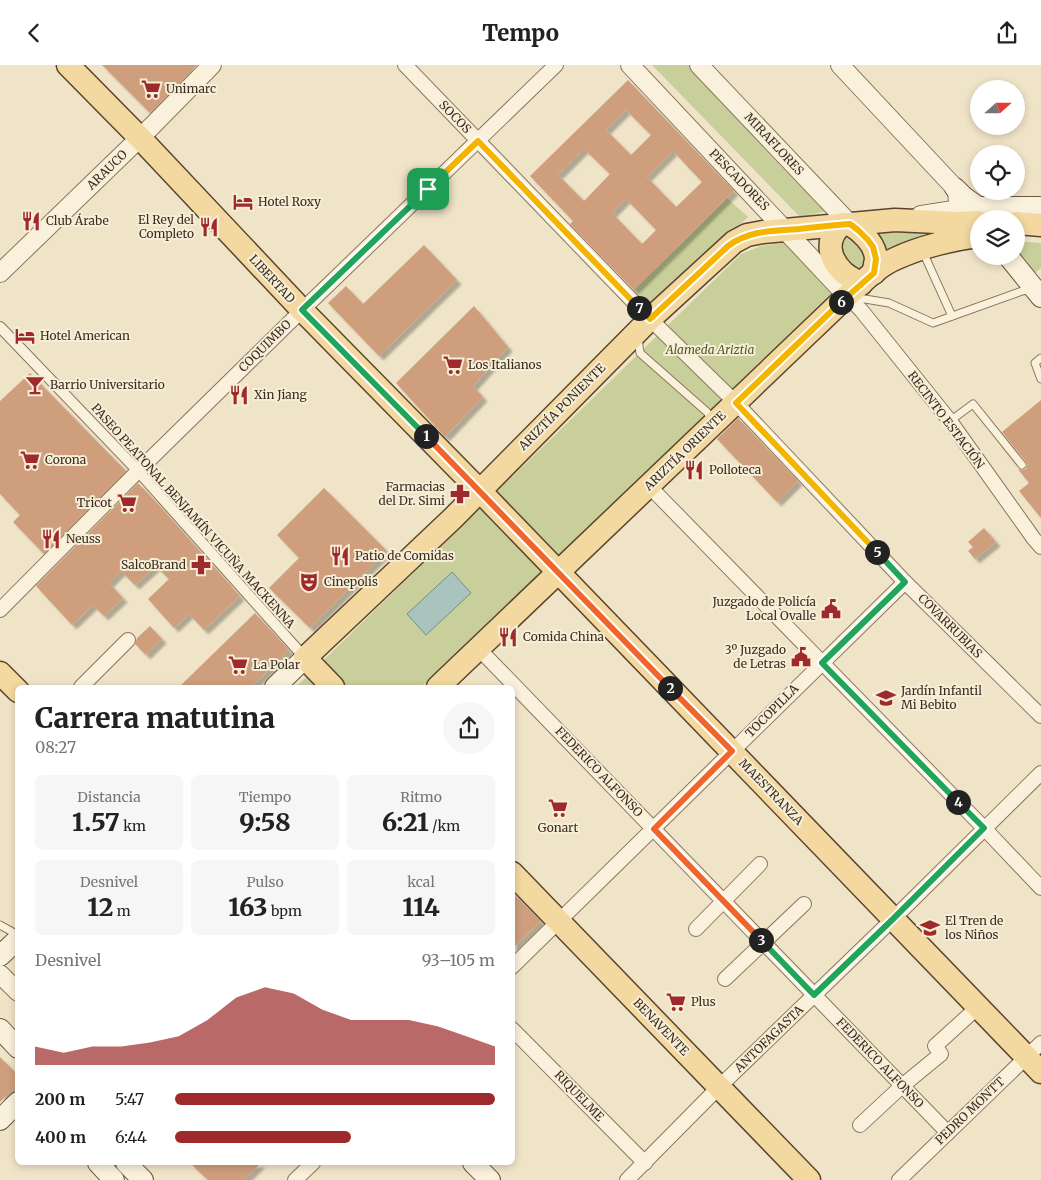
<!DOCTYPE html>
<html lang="es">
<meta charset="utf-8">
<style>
:root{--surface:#fff;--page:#f6f6f6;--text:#222;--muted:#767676;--accent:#9e2a2b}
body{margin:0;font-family:Merriweather,serif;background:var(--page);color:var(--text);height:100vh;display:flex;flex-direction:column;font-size:19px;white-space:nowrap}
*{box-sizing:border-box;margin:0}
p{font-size:16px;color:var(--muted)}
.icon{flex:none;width:28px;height:28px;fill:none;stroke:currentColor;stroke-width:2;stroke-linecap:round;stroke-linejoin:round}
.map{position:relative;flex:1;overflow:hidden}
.details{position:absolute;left:15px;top:620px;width:500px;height:480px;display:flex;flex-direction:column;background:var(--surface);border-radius:8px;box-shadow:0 2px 8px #0003}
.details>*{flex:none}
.needle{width:32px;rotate:69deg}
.fabs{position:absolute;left:970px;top:15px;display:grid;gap:10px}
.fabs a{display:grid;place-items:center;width:55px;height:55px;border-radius:50%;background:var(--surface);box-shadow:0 2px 8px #0003;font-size:25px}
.pin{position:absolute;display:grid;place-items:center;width:42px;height:42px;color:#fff;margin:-21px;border-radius:10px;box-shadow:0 2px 8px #0006}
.km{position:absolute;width:25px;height:25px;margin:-12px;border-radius:50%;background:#222;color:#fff;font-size:14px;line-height:25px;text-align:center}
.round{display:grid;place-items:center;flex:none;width:52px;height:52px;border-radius:26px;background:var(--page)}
.head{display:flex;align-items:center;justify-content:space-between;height:85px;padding:0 20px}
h1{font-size:28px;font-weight:800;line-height:38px}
.figures{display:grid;grid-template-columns:repeat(3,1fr);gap:8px;height:85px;padding:5px 20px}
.figures div{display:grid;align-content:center;border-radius:8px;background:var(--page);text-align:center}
.figures b{font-size:25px;font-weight:800}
.figures small{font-size:14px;font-weight:400}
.figures p{font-size:14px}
.chart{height:140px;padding:10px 20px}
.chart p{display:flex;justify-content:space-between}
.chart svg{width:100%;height:90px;margin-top:5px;fill:var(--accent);opacity:.7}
ul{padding:0 20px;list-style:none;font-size:16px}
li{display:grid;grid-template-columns:80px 60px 1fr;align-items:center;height:38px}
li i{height:12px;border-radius:6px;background:var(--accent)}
header{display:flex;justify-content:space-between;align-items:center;height:65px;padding:0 20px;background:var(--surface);font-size:22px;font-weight:800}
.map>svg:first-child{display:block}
.green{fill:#c9cf9b}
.water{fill:#a9c4bc;stroke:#6f938a}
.building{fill:#cf9f7d;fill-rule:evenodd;filter:url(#shadow)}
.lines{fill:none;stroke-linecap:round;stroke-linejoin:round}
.service-casing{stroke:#8d765c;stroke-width:9}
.pedestrian-casing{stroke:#8d765c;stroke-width:12}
.minor-casing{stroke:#8d765c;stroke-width:16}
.tertiary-casing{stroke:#8d765c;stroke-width:20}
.secondary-casing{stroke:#6f573f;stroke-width:22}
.primary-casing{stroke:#5b4430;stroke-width:25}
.service{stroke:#faf1dc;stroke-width:7}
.pedestrian{stroke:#faf1dc;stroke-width:10}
.minor{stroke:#faf1dc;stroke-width:14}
.tertiary{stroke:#faf1dc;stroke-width:18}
.secondary{stroke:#faf1dc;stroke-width:20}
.primary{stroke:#f3d9a0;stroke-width:22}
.split-1-casing{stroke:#fff;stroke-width:10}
.split-2-casing{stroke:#fff;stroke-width:10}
.split-3-casing{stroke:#fff;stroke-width:10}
.split-4-casing{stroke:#fff;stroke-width:10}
.split-5-casing{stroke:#fff;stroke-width:10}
.split-6-casing{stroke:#fff;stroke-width:10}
.split-7-casing{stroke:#fff;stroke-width:10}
.split-8-casing{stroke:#fff;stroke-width:10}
.split-1{stroke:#22a559;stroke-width:6}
.split-2{stroke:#f0652b;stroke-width:6}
.split-3{stroke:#f0652b;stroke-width:6}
.split-4{stroke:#22a559;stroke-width:6}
.split-5{stroke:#22a559;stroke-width:6}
.split-6{stroke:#f5b400;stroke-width:6}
.split-7{stroke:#f5b400;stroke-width:6}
.split-8{stroke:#f5b400;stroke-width:6}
.labels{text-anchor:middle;stroke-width:4;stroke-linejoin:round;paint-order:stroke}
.poi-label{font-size:12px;fill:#3d2e20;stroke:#f7eed8;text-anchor:start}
.street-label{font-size:12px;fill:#3d2e20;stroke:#f7eed8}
.park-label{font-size:12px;font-style:italic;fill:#4d5a26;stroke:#f7eed8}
</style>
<header><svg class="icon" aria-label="back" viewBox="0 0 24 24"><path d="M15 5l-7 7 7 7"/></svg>Tempo<svg class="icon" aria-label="share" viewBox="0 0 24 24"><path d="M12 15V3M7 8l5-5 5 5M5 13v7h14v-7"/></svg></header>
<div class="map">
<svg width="1041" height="1115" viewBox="0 0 1041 1115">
<defs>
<filter id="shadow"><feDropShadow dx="4.5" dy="4.5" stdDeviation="1" flood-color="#0004"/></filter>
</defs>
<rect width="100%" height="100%" fill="#f0e4c8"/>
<g class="green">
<path d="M652,0H692L827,146L800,152Z"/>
<path d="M727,133L748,152L650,244L633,225Z"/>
<path d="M937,161L880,196L862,162Z"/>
<path d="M847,167L872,196L858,206L845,198L838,175Z"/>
<path d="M1016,176L1041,178V203L1035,208L1016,186Z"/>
<path d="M789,177L836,229L741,322L421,622H296L741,189L761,181Z"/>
</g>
<path class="water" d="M452,507L471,528L426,570L407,549Z"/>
<g class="building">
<path d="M102,0H197L150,48Z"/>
<path d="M628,15L734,126L634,225L570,159L573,156L530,111ZM626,45L651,70L631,90L606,65ZM584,84L610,109L584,136L558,110ZM673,86L702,117L676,142L647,112ZM626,134L656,165L642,179L612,148Z"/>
<path d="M424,180L457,215L379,291L328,238L346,221L363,239Z"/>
<path d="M474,241L508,282L473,321L483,332L445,372L396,318Z"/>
<path d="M30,308L126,406L44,489L13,457L20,450L0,429V336Z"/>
<path d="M1041,335V453L1019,426L1029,418L994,374L1018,404L1022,405L1026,404L1027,400L1026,397L1002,367Z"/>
<path d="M738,353L798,416L777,437L717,374Z"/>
<path d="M138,418L158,439L240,531L204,565L189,549L174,563L148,534L169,514L156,501L135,520L121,506L109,518L123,533L104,551L93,540L72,560L36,521Z"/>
<path d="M324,423L387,486L310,563L269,523L299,493L277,470Z"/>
<path d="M984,463L996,477L975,494L968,486L973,482L968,477Z"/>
<path d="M255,548L289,585L251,622H179Z"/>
<path d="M150,561L162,574L146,590L135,579L137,573Z"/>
<path d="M515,830L541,856L512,884V833Z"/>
<path d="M0,992L18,1010V1019L0,1037Z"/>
<path d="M190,1098H261L244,1115H208Z"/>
</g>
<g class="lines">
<defs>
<g id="service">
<path d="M923,187L952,251"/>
<path d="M853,232L889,238L933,258L1022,226L1032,224"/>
<path d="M638,273L640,288L707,347L710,352H713"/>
<path d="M1041,293L1035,298L1041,314"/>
<path d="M950,356L973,339L1022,400"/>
<path d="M0,860L18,870"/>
</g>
<path id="pedestrian" d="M0,262L138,406L305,593"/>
<g id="minor">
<path d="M405,0L650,254L736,338L905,517L1041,651"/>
<path d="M847,231L861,245L950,356L1034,474L1041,482"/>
<path d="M649,421L984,763L1041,823"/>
<path d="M0,545L138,406L295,252L556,0"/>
<path d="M479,584L948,1068"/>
<path d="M81,622L128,575"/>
<path d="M696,864L760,799"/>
<path d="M512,902C644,774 774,645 905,517"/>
<path d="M725,914L804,839"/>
<path d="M512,964L645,1098"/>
<path d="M860,1060L902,1021L941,989L935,981L978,942"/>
<path d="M295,1115L313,1098"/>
<path d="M627,1115L719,1022L893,854L1041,708"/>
<path d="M899,1115L1041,978"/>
</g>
<g id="tertiary">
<path d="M630,0L847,231"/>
<path d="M699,0L850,159"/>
<path d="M840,0L955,123L957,128L958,136"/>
<path d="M0,208L151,62L212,0"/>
<path d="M0,909L18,927"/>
</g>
<g id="secondary">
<path d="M955,123L964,132L978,142"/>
<path d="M921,151L978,142H1041"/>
<path d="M1008,191L1041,232"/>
<path d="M275,622L305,593"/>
<path d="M0,891L18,874"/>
<path d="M0,964L18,983"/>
<path d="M0,1055L18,1037"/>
<path d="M98,1098L114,1115"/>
<path d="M126,1098L143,1115"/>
<path d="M473,1098L490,1115"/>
</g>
<g id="primary">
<path d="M68,0L140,73L302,245L480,426L1041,1007"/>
<path d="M1016,158L1041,160"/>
<path d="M842,159C825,174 828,193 844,208C849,212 855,215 861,219"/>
<path d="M850,159C862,167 876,179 876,195C875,199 874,203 874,208"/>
<path d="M0,608L18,626"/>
<path d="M333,622L305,593L453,453L650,254L734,177L747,170L763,167L895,155L957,158L979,157"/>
<path d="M438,622L845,233C861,219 877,201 897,193C921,182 953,174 979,171"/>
<path d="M512,808L809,1115"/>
</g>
</defs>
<use href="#service" class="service-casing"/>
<use href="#pedestrian" class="pedestrian-casing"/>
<use href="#minor" class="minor-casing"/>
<use href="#tertiary" class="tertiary-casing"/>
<use href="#secondary" class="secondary-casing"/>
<use href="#primary" class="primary-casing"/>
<use href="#service" class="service"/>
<use href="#pedestrian" class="pedestrian"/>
<use href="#minor" class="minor"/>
<use href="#tertiary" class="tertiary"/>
<use href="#secondary" class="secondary"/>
<use href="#primary" class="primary"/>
</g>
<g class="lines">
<defs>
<path id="split-1" d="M426,371L302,245L428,124"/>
<path id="split-2" d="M426,371L670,623"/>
<path id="split-3" d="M670,623L732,686L654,764L761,875"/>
<path id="split-4" d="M761,875L814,930L893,854L984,763L958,737"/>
<path id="split-5" d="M877,487L905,517L822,598L958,737"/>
<path id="split-6" d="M841,237L736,338L877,487"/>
<path id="split-7" d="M639,243L650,254L728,181C749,165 774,166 799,164C816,162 833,160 850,159L858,165L868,175L873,182L876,194L874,208L841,237"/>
<path id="split-8" d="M428,124L478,76L639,243"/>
</defs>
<use href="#split-1" class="split-1-casing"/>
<use href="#split-2" class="split-2-casing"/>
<use href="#split-3" class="split-3-casing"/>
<use href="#split-4" class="split-4-casing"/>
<use href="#split-5" class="split-5-casing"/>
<use href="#split-6" class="split-6-casing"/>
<use href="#split-7" class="split-7-casing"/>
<use href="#split-8" class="split-8-casing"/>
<use href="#split-1" class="split-1"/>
<use href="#split-2" class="split-2"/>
<use href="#split-3" class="split-3"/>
<use href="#split-4" class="split-4"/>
<use href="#split-5" class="split-5"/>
<use href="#split-6" class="split-6"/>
<use href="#split-7" class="split-7"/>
<use href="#split-8" class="split-8"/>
</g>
<defs>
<symbol id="supermarket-bare" viewBox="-9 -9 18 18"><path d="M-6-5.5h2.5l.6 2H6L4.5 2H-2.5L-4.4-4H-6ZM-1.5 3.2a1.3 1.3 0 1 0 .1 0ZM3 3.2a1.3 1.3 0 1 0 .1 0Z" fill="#9e2a2b" stroke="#f7eed8" stroke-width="2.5" paint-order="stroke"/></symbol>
<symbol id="hotel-bare" viewBox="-9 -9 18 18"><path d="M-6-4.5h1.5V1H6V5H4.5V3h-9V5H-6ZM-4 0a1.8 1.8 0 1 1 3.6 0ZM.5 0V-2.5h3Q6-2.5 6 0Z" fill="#9e2a2b" stroke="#f7eed8" stroke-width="2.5" paint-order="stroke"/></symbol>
<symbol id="restaurant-bare" viewBox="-9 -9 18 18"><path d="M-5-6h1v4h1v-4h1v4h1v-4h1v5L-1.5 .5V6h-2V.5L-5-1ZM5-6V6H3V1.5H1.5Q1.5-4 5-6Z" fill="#9e2a2b" stroke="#f7eed8" stroke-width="2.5" paint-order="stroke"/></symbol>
<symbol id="bar-bare" viewBox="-9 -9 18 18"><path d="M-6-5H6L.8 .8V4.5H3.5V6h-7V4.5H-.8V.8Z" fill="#9e2a2b" stroke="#f7eed8" stroke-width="2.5" paint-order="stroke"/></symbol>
<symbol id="pharmacy-bare" viewBox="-9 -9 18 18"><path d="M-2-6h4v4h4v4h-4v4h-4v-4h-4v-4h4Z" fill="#9e2a2b" stroke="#f7eed8" stroke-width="2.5" paint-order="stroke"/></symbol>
<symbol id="theatre-bare" viewBox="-9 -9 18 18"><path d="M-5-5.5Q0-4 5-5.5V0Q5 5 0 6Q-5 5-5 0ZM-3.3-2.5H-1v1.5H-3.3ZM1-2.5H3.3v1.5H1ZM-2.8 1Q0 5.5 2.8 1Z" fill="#9e2a2b" stroke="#f7eed8" stroke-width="2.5" paint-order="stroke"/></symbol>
<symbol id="civic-bare" viewBox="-9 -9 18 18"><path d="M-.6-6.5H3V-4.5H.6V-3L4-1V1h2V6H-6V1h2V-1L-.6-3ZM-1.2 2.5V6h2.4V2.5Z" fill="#9e2a2b" stroke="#f7eed8" stroke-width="2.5" paint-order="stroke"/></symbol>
<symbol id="school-bare" viewBox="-9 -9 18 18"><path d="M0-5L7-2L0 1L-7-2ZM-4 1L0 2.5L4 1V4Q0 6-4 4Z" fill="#9e2a2b" stroke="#f7eed8" stroke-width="2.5" paint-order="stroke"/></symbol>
</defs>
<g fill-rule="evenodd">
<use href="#supermarket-bare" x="137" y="10" width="28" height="28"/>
<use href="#hotel-bare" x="229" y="123" width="28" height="28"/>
<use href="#restaurant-bare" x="17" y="142" width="28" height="28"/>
<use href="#restaurant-bare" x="195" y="148" width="28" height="28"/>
<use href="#hotel-bare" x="11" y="257" width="28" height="28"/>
<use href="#supermarket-bare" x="439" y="286" width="28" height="28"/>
<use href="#bar-bare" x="21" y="306" width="28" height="28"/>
<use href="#restaurant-bare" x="225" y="316" width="28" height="28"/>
<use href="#supermarket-bare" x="16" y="381" width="28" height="28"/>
<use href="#restaurant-bare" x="680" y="391" width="28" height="28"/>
<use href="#pharmacy-bare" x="446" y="415" width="28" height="28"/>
<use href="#supermarket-bare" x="113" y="424" width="28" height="28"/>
<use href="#restaurant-bare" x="37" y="460" width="28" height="28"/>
<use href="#restaurant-bare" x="326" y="477" width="28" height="28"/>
<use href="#pharmacy-bare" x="187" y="486" width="28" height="28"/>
<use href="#theatre-bare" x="295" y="503" width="28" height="28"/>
<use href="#civic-bare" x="817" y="530" width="28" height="28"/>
<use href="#restaurant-bare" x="494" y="558" width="28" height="28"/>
<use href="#civic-bare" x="787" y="578" width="28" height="28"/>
<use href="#supermarket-bare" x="224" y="586" width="28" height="28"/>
<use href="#school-bare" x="872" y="619" width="28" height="28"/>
<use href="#supermarket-bare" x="544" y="729" width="28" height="28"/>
<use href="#school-bare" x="916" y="849" width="28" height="28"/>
<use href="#supermarket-bare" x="662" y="923" width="28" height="28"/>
</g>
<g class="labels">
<g class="poi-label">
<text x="166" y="28">Unimarc</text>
<text x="258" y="141">Hotel Roxy</text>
<text x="194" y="159" text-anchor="end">El Rey del<tspan x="194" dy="14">Completo</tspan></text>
<text x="46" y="160">Club Árabe</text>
<text x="40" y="275">Hotel American</text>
<text x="468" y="304">Los Italianos</text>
<text x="50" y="324">Barrio Universitario</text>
<text x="254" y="334">Xin Jiang</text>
<text x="45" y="399">Corona</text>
<text x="709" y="409">Polloteca</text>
<text x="445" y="426" text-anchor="end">Farmacias<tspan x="445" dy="14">del Dr. Simi</tspan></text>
<text x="112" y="442" text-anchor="end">Tricot</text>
<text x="66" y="478">Neuss</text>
<text x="355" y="495">Patio de Comidas</text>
<text x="186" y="504" text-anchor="end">SalcoBrand</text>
<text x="324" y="521">Cinepolis</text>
<text x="816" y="541" text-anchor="end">Juzgado de Policía<tspan x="816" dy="14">Local Ovalle</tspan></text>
<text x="523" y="576">Comida China</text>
<text x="786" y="589" text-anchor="end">3º Juzgado<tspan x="786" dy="14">de Letras</tspan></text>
<text x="253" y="604">La Polar</text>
<text x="901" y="630">Jardín Infantil<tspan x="901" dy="14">Mi Bebito</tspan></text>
<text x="558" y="767" text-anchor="middle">Gonart</text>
<text x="945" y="860">El Tren de<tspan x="945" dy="14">los Niños</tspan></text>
<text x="691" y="941">Plus</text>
</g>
<g class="street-label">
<text transform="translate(455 52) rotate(46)" y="4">SOCOS</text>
<text transform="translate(774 79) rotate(47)" y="4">MIRAFLORES</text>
<text transform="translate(107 105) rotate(-44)" y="4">ARAUCO</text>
<text transform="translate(739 115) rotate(46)" y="4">PESCADORES</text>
<text transform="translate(272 214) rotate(47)" y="4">LIBERTAD</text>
<text transform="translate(265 281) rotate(-45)" y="4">COQUIMBO</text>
<text transform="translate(562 342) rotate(-45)" y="4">ARIZTÍA PONIENTE</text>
<text transform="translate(946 355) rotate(53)" y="4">RECINTO ESTACIÓN</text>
<text transform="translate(685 386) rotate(-44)" y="4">ARIZTÍA ORIENTE</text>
<text transform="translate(193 451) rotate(48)" y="4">PASEO PEATONAL BENJAMÍN VICUÑA MACKENNA</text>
<text transform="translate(950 561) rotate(45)" y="4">COVARRUBIAS</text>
<text transform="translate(772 646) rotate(-45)" y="4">TOCOPILLA</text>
<text transform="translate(599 707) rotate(46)" y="4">FEDERICO ALFONSO</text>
<text transform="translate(771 727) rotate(46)" y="4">MAESTRANZA</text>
<text transform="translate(661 962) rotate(46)" y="4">BENAVENTE</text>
<text transform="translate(769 974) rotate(-44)" y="4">ANTOFAGASTA</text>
<text transform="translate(880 998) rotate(46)" y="4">FEDERICO ALFONSO</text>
<text transform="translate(579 1031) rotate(46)" y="4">RIQUELME</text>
<text transform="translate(970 1046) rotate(-44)" y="4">PEDRO MONTT</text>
</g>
<g class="park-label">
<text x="710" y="289">Alameda Ariztia</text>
</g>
</g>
</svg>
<div class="fabs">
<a><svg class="needle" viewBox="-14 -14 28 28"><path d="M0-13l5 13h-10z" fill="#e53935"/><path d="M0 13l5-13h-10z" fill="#767676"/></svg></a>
<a><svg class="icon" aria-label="locate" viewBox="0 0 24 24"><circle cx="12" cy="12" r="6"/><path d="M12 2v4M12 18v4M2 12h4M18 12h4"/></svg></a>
<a><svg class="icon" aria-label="layers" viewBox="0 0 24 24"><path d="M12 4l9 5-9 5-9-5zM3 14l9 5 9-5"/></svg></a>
</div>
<div class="pin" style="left:428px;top:124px;background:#1e9e55"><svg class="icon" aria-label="arrive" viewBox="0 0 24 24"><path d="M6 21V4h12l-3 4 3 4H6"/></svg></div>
<b class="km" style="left:426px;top:371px">1</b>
<b class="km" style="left:670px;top:623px">2</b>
<b class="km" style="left:761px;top:875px">3</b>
<b class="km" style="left:958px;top:737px">4</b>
<b class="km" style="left:877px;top:487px">5</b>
<b class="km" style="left:841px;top:237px">6</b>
<b class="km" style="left:639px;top:243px">7</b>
<section class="details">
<div class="head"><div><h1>Carrera matutina</h1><p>08:27</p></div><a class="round"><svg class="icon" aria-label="share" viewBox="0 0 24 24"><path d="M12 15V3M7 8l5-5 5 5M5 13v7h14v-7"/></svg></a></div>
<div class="figures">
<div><p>Distancia</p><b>1.57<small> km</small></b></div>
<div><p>Tiempo</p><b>9:58</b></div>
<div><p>Ritmo</p><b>6:21<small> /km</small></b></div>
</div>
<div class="figures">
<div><p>Desnivel</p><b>12<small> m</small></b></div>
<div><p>Pulso</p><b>163<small> bpm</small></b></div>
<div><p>kcal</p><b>114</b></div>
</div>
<div class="chart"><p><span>Desnivel</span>93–105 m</p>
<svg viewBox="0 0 160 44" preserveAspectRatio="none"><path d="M0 44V35L10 38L20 35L30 35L40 33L50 30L60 22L70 11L80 6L90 9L100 17L110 22L120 22L130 22L140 25L150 30L160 35V44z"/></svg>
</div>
<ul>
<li><b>200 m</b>5:47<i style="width:100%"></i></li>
<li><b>400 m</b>6:44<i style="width:55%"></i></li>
</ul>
</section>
</div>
